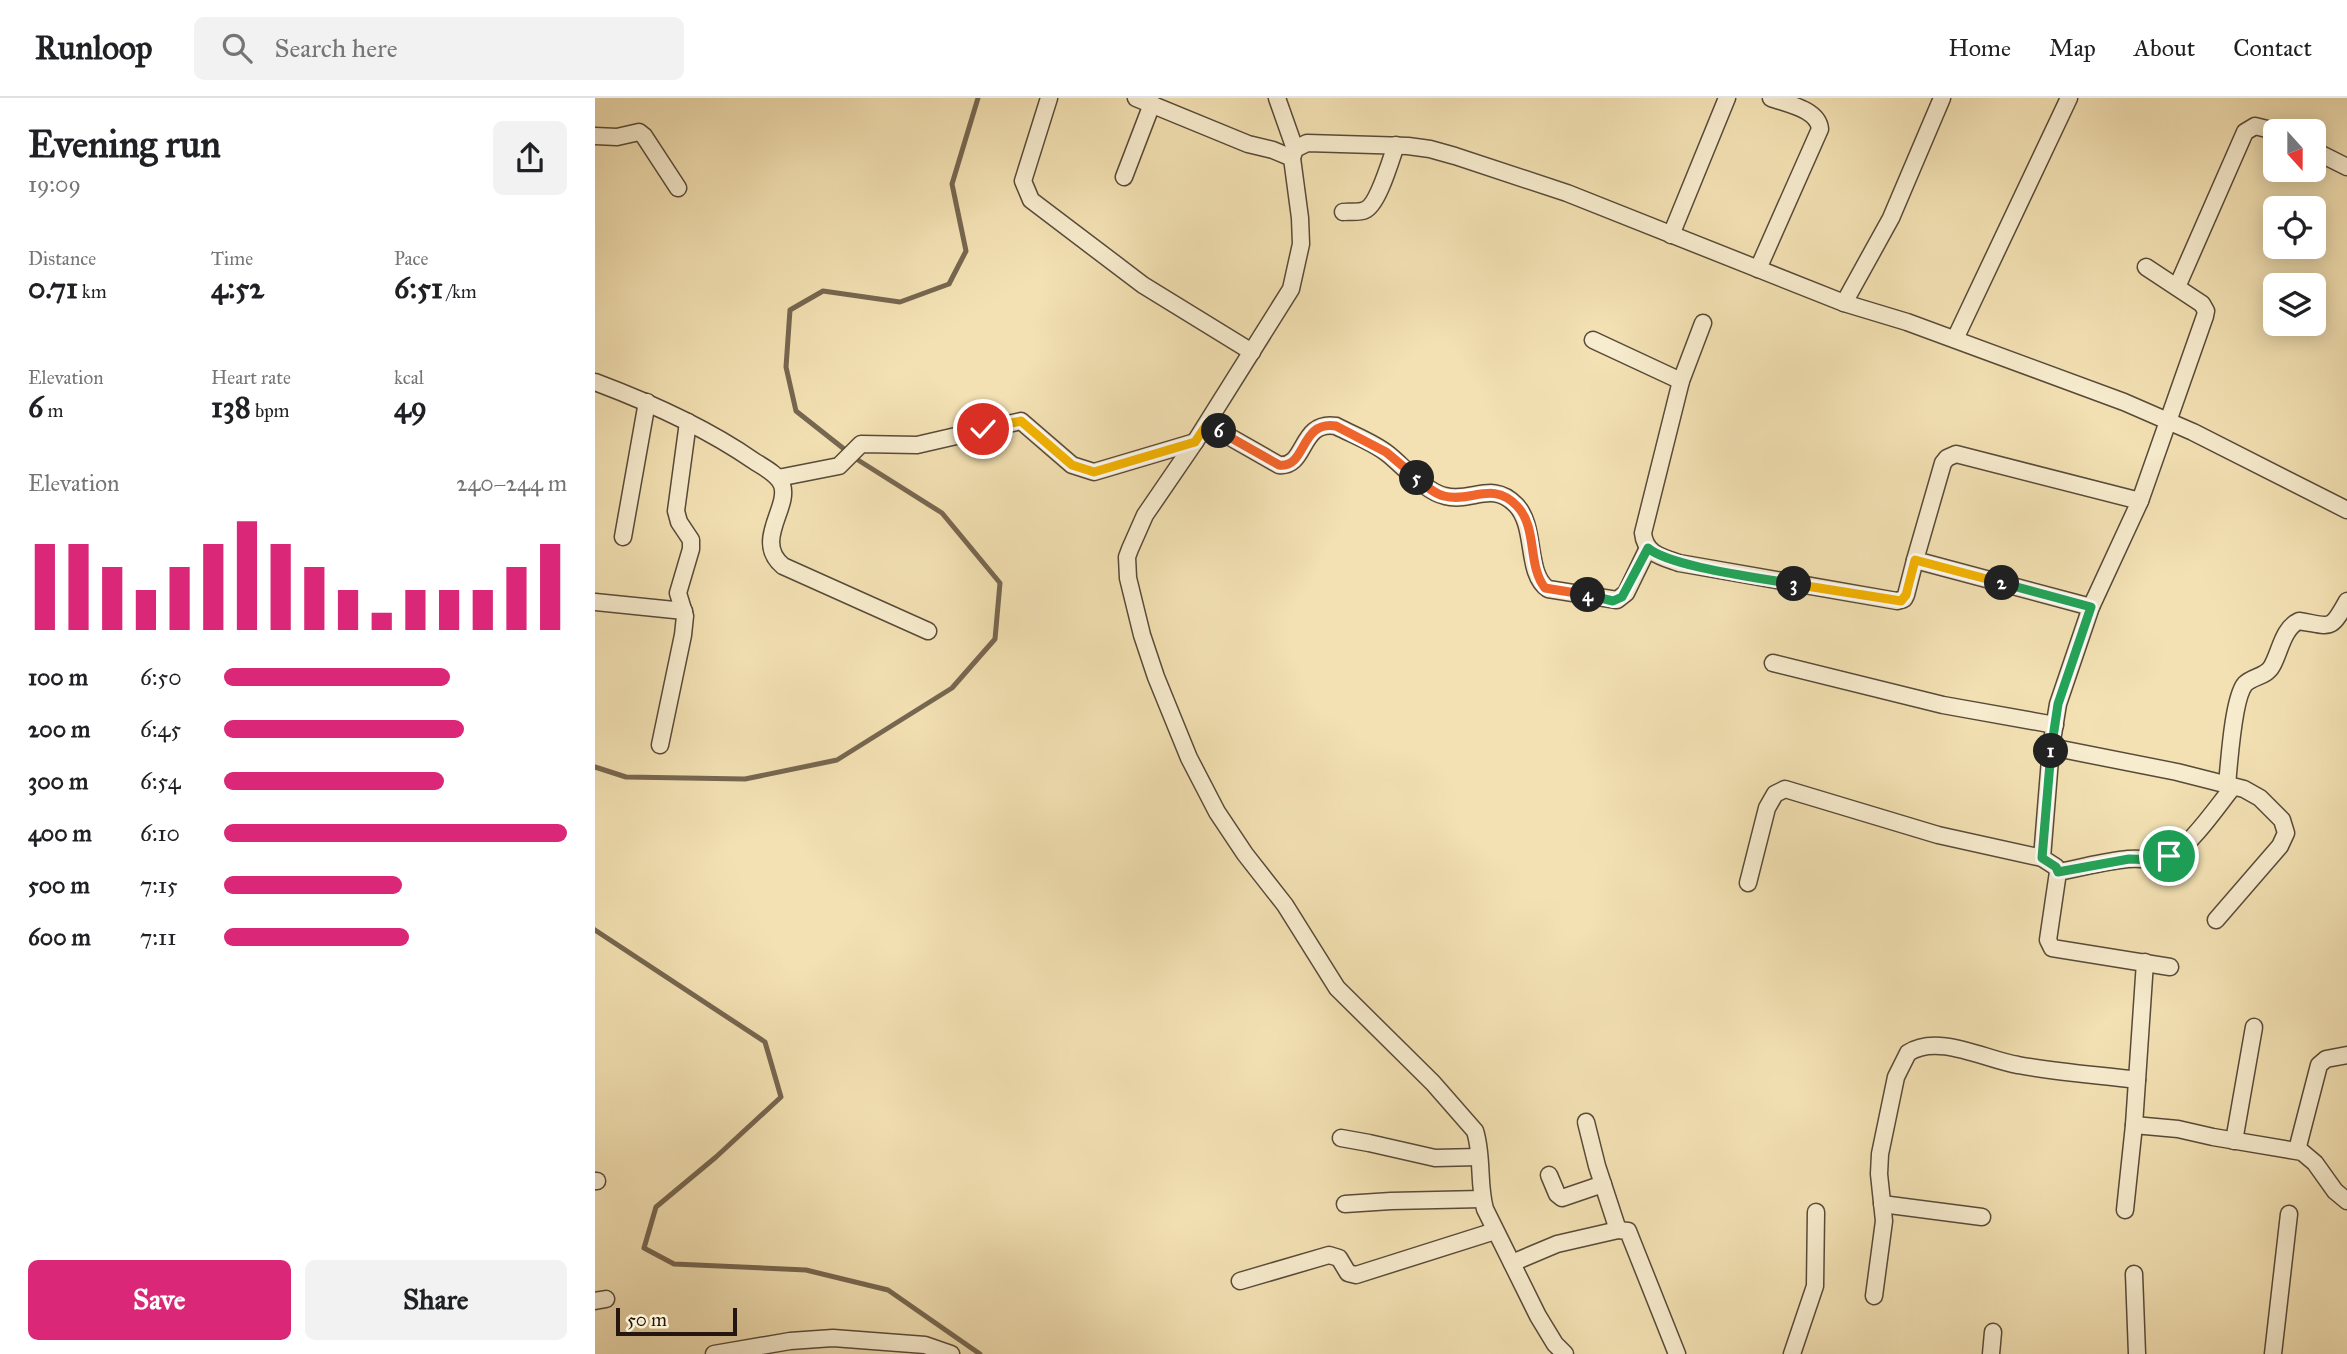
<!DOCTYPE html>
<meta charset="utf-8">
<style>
:root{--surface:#fff;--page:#f2f2f2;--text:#202124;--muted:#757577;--line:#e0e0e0;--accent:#db2777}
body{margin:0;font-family:"IM FELL Great Primer",serif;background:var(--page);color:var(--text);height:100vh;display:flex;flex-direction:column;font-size:26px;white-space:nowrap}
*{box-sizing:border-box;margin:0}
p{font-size:23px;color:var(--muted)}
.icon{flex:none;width:38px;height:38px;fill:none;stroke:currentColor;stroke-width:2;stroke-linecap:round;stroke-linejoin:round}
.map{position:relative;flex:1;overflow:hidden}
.panel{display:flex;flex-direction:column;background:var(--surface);width:595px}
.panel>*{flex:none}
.needle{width:46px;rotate:159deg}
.tools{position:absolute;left:1668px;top:21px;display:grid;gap:14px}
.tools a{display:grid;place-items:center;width:63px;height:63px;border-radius:10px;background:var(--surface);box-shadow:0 4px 18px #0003;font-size:35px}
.scale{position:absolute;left:21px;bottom:18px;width:121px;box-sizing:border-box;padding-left:7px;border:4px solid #251710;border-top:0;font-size:19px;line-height:24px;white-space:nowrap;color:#251710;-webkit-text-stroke:5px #f7ecce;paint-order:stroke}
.pin{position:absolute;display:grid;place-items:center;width:60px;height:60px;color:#fff;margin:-30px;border:4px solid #fff;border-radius:50%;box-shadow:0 2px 7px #0007}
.km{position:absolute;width:35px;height:35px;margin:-18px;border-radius:50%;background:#222;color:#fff;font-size:19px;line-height:35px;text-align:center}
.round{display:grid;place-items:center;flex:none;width:74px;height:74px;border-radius:10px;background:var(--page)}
.head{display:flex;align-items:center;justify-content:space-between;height:119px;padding:0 28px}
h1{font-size:38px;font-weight:700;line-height:52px}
.stats{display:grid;grid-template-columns:repeat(3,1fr);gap:10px;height:119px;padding:7px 28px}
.stats div{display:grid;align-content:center}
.stats b{font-size:30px;font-weight:700}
.stats small{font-size:19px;font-weight:400}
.stats p{font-size:19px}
.chart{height:196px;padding:14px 28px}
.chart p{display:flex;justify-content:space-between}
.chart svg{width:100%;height:126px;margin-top:7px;stroke:var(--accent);stroke-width:6}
.button{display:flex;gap:14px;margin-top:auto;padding:14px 28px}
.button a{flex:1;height:80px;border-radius:10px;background:var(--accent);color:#fff;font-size:28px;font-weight:700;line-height:80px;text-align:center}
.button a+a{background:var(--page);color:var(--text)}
ul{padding:0 28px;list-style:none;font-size:23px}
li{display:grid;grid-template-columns:112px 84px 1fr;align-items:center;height:52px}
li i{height:18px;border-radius:9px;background:var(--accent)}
header{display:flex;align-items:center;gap:42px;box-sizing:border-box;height:98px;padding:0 35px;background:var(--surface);border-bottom:2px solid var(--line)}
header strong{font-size:33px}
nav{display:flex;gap:38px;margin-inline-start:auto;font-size:24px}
.search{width:490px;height:63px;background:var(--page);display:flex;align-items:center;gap:18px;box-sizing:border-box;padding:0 24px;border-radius:10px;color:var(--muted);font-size:26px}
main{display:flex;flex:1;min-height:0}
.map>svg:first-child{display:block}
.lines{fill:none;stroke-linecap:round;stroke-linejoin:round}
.stream{stroke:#776751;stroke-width:5}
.minor-casing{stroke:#584a39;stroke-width:19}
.minor{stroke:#f7ecce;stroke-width:16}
.split-1-casing{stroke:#fff;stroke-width:14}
.split-2-casing{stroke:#fff;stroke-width:14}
.split-3-casing{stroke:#fff;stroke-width:14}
.split-4-casing{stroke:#fff;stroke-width:14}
.split-5-casing{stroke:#fff;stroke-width:14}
.split-6-casing{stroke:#fff;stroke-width:14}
.split-7-casing{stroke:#fff;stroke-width:14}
.split-1{stroke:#22a559;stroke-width:9}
.split-2{stroke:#22a559;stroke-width:9}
.split-3{stroke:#f5b400;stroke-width:9}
.split-4{stroke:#22a559;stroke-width:9}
.split-5{stroke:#f0652b;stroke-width:9}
.split-6{stroke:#f0652b;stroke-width:9}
.split-7{stroke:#f5b400;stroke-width:9}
</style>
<header>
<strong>Runloop</strong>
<div class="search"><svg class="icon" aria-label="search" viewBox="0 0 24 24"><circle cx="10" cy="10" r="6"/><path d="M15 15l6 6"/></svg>Search here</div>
<nav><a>Home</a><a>Map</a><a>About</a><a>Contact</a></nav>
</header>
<main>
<section class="panel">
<div class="head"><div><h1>Evening run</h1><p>19:09</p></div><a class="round"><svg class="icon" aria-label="share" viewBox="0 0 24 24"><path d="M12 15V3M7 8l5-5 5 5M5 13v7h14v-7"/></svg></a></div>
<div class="stats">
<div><p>Distance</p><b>0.71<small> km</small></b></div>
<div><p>Time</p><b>4:52</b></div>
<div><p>Pace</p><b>6:51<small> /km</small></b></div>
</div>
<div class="stats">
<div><p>Elevation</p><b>6<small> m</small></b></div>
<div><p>Heart rate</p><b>138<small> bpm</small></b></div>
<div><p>kcal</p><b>49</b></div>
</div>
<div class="chart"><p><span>Elevation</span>240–244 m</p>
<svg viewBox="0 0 160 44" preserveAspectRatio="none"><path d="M5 44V14M15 44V14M25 44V22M35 44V30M45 44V22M55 44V14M65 44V6M75 44V14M85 44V22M95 44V30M105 44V38M115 44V30M125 44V30M135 44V30M145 44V22M155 44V14"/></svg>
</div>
<ul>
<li><b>100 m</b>6:50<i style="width:66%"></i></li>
<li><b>200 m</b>6:45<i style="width:70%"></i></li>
<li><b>300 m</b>6:54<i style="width:64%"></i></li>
<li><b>400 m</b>6:10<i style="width:100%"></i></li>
<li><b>500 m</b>7:15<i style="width:52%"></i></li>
<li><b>600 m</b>7:11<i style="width:54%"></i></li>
</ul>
<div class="button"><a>Save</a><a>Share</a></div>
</section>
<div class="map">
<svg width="1752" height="1256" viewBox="0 0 1752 1256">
<rect width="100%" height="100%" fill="#f3e1b3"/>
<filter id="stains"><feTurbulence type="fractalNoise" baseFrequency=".00286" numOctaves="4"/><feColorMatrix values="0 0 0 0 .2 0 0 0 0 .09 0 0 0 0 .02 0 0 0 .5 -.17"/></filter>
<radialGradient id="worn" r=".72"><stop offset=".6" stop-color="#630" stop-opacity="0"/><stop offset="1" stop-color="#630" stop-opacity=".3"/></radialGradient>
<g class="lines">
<g class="stream">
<path d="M0,669L31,679L150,681L242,662L357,590L400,541L405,485L347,415L263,362L201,313L191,269L195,212L228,193L305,204L354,186L371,153L357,86L383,0"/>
<path d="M0,832L170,944L186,999L121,1059L61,1109L49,1150L79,1166L211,1172L293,1192L385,1256"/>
</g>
<defs>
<g id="minor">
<path d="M454,0L428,83L436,102L548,187L657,254"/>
<path d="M541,0L653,46L678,52L697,60"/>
<path d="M682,0L700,51"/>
<path d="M0,38L22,39L44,34L49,38L83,90"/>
<path d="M1718,52L1752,69"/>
<path d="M529,79L557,6"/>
<path d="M748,114C754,113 764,115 770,112C783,107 796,61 801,47"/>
<path d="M1076,137L1132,0"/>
<path d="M1551,169L1607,206L1611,213L1610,218L1545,403L1496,509L1463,606L1456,649L1447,760L1461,769L1463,774L1453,842L1457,850L1575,869"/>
<path d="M1163,171L1225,31C1223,11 1192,6 1176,0"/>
<path d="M1582,189L1650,34L1660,28L1680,33"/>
<path d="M1249,205L1296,120L1347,0"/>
<path d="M1108,225L1086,283L1048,435C1050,456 1067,459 1084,465L1302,503L1309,501L1311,497L1320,462"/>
<path d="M1360,241L1474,0"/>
<path d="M998,242L1086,283"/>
<path d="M0,284C56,305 110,329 159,363C168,369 183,376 187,387C195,410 158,443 188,468L333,533"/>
<path d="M612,326L684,367C712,370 704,322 741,328C758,337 778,344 793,356C808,368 831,394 850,398C877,405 897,382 921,407C942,429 930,475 953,491L1022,502L1031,495L1053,450"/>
<path d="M183,380L244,368L266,346L322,347L426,323L477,367L499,374L600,344"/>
<path d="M28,439L52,304"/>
<path d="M0,504L89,513"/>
<path d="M1496,509L1320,462L1348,365L1352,360L1361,356L1545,403"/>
<path d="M1178,565L1348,607L1460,627"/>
<path d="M65,647L88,537L90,518L83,495L96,451V442L84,424L81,413L93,324"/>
<path d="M1456,649L1582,674L1649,691L1665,700L1687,722L1691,735L1685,748L1621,822"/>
<path d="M1632,687C1634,667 1638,600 1650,586C1658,578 1671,579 1677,568C1685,554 1688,530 1704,523C1736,528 1735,534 1752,503"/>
<path d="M1463,774C1486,770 1510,763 1533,761C1550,760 1565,764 1581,754C1598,744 1624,706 1638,689"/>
<path d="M1153,785L1172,710L1180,696L1190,691L1343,737L1447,760"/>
<path d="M991,1024L1002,1068L1023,1132"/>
<path d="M1539,1027L1550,864"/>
<path d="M746,1040L774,1045L840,1060L884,1059"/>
<path d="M1639,1043L1659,929"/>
<path d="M1702,1052L1724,967L1731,961L1752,957"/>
<path d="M954,1077L962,1096L967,1100L1008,1086"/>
<path d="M0,1083H2"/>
<path d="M750,1106L796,1103L887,1101"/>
<path d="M1287,1106L1387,1119"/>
<path d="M1530,1112L1539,1027L1583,1031L1618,1039L1707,1054L1720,1065L1740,1093L1752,1103"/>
<path d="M917,1165L962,1146L1023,1132L1033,1133L1082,1256"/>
<path d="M1539,1176L1542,1256"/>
<path d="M645,1183L734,1157L744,1160L753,1175L761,1177L900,1133"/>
<path d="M1279,1198L1289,1123L1284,1076L1285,1056L1301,979L1313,955C1343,935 1391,962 1423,967C1462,974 1502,977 1542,982"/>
<path d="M0,1203L11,1201"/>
<path d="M119,1256L195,1243L238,1240L330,1247L356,1256"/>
<path d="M970,1256L960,1246L943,1218L890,1111C883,1086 888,1058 880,1033L838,985L742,890L690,807L650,756L622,714L594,660L561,579L547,537L533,480L532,459L535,451L550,417L600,344L696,191L706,146L705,120L697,60L700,51L712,45L813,48L835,51L860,58L972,95L1249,205L1312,224L1529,304L1598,334L1752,412"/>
<path d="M1197,1256L1220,1188L1221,1114"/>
<path d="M1396,1256L1398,1234"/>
<path d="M1678,1256L1694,1116"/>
</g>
</defs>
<use href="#minor" class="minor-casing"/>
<use href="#minor" class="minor"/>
</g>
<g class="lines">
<defs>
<path id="split-1" d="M1456,653L1447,760L1461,769L1463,774L1534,761L1562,762L1574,758"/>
<path id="split-2" d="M1407,485L1496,509L1463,606L1456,653"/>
<path id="split-3" d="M1199,486L1306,503L1311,497L1320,462L1407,485"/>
<path id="split-4" d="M993,497L1018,503L1027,499L1053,450C1075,469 1167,480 1199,486"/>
<path id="split-5" d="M822,380C830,387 839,396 849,398C877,405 897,382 922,408C943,430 932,467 950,490L993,497"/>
<path id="split-6" d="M624,333L684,367C712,371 704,322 741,328L791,354L822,380"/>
<path id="split-7" d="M388,331L426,323L477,367L499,374L600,344L612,326L624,333"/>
</defs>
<use href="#split-1" class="split-1-casing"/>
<use href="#split-2" class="split-2-casing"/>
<use href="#split-3" class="split-3-casing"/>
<use href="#split-4" class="split-4-casing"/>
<use href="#split-5" class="split-5-casing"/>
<use href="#split-6" class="split-6-casing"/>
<use href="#split-7" class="split-7-casing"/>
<use href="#split-1" class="split-1"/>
<use href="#split-2" class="split-2"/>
<use href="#split-3" class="split-3"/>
<use href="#split-4" class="split-4"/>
<use href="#split-5" class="split-5"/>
<use href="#split-6" class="split-6"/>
<use href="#split-7" class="split-7"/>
</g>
<rect width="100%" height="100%" filter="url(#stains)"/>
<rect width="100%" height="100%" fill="url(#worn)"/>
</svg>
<div class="tools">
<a><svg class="needle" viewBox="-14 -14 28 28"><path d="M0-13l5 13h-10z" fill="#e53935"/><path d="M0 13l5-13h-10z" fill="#757577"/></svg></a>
<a><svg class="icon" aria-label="locate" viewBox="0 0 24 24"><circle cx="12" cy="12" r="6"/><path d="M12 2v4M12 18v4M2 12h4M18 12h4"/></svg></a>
<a><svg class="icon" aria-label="layers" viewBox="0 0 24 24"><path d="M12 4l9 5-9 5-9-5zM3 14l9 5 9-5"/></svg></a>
</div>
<div class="scale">50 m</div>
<div class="pin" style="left:1574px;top:758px;background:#1e9e55"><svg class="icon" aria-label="arrive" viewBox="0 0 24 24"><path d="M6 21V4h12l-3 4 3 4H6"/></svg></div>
<div class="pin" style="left:388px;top:331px;background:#d93025"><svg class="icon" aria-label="check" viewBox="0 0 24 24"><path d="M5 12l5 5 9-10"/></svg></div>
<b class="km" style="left:1456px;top:653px">1</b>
<b class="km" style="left:1407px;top:485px">2</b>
<b class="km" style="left:1199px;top:486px">3</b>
<b class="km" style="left:993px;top:497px">4</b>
<b class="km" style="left:822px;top:380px">5</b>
<b class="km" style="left:624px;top:333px">6</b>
</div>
</main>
